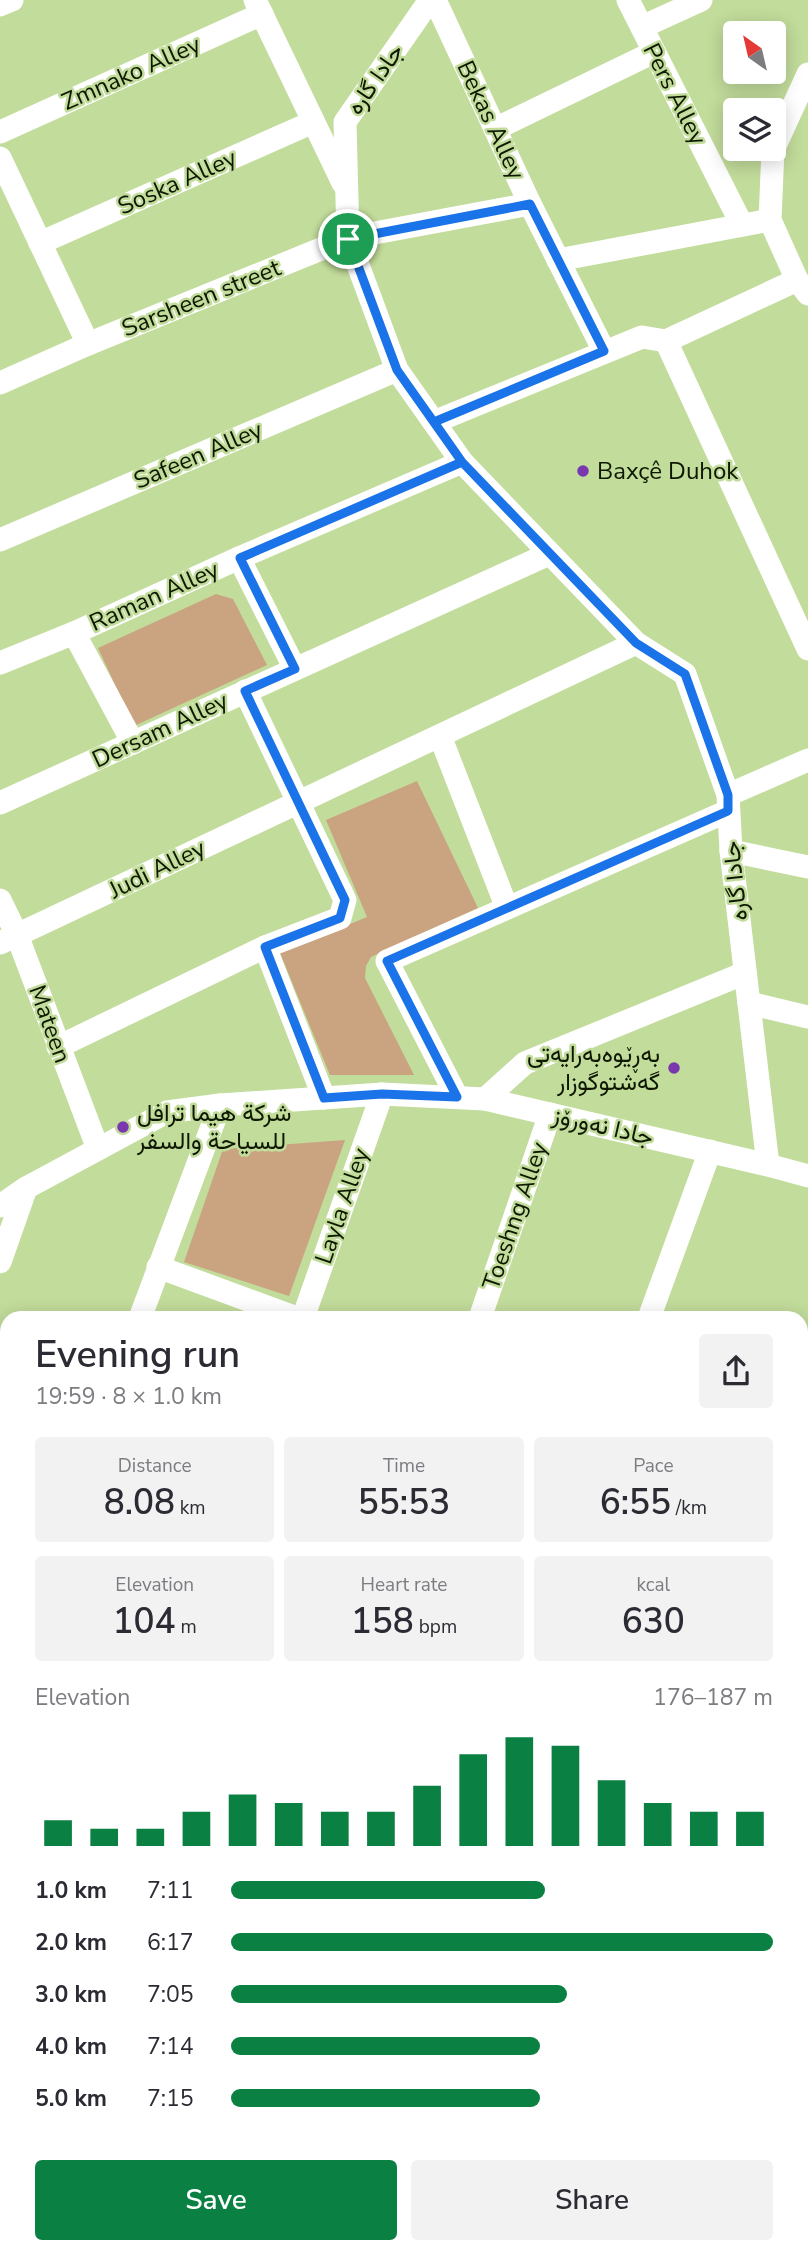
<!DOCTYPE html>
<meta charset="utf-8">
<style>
:root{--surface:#fff;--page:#f2f2f3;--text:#2b2b33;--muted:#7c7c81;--accent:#0b8043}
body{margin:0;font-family:"Nunito Sans",Vazirmatn,sans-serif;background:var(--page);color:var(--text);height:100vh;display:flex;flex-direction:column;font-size:26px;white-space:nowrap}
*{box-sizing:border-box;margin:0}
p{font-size:23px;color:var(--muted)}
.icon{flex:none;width:38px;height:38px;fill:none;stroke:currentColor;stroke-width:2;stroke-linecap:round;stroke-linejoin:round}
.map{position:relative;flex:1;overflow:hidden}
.drawer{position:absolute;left:0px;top:1311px;width:808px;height:943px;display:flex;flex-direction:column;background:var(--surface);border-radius:21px 21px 0 0;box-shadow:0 4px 18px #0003}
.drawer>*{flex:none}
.needle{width:46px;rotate:326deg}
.controls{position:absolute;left:723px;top:21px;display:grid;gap:14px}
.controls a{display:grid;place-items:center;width:63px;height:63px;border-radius:7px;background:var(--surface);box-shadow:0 4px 18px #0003;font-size:35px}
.pin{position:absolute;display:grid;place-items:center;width:60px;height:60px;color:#fff;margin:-30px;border:4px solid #fff;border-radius:50%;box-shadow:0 2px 7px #0007}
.round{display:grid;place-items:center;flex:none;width:74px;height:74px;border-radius:7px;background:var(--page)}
.summary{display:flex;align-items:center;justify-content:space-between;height:119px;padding:0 35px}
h1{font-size:38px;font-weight:600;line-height:52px}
.metrics{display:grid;grid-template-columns:repeat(3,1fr);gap:10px;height:119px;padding:7px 35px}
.metrics div{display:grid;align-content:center;border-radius:7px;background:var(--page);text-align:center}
.metrics b{font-size:35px;font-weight:600}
.metrics small{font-size:19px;font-weight:400}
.metrics p{font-size:19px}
.chart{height:196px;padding:14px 35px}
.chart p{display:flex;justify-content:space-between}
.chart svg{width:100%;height:126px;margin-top:7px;stroke:var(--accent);stroke-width:6}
.primary-button{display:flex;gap:14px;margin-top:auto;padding:14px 35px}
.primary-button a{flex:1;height:80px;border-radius:7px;background:var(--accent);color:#fff;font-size:28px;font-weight:600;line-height:80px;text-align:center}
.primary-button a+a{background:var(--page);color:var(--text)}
ul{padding:0 35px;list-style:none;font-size:23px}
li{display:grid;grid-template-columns:112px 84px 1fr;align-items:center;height:52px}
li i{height:18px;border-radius:9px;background:var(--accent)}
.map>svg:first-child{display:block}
.green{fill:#caa480}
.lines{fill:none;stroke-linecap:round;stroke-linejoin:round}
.minor{stroke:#fff;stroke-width:23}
.major{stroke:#fac1cd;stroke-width:28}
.route-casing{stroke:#fff;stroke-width:14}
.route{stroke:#1a73e8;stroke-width:9}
.poi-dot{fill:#7938ad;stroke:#c2dc9b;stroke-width:2.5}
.labels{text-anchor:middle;stroke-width:5;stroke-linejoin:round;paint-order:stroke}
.street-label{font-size:24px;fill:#0e1701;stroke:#c2dc9b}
.poi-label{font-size:24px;fill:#0e1701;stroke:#c2dc9b;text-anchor:start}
</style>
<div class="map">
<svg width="808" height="2253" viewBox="0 0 808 2253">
<rect width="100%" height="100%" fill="#c2dc9b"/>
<g class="green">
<path d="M216,594L233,599L267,665L134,726L98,648Z"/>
<path d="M417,781L478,908L371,957L366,966L365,978L414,1075H330L280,953L367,917L326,820Z"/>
<path d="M345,1140L289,1296L184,1262L223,1149Z"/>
</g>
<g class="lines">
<g class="minor">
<path d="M255,0L343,183"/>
<path d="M430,0L345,122L348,238L397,370L462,462L636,643L685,674L728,795L731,851L768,1165"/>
<path d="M435,0L530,204L604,351"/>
<path d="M628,0L742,225"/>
<path d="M0,5L12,0"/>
<path d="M642,27L701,0"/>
<path d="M495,129L654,52"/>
<path d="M0,132L262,14"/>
<path d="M774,148L808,74"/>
<path d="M773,149L770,220L797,280L808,294"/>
<path d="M0,158L88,344"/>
<path d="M40,243L313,122"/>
<path d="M558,260L770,220"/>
<path d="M666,341L808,649"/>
<path d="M0,383L88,344L348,238L530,204"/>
<path d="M434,422L642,337L666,341L797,280"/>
<path d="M0,540L397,370"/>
<path d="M239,558L295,669"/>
<path d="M74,633L133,743"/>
<path d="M0,663L74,633L239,558L462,462"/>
<path d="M440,736L507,908"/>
<path d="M728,795L808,760"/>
<path d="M0,803L549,554"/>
<path d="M731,851L808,867"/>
<path d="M0,900L17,935L98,1149"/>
<path d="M0,943L636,643"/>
<path d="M265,947L324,1098"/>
<path d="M749,1003L808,1017"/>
<path d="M58,1047L265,947L340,918L345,900L245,691"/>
<path d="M457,1097L387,961L728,811"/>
<path d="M485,1099L525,1063L745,973"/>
<path d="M0,1206L26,1188L167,1112L220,1105L382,1094L485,1099L768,1165L808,1176"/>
<path d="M0,1262L26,1188"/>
<path d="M158,1267L297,1318"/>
<path d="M140,1318L220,1105"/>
<path d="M303,1318L382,1094"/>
<path d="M480,1318L550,1114"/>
<path d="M649,1318L710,1151"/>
<path d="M802,1376L808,1379"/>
<path d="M0,1540L7,1542"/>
<path d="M802,1681L808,1684"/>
<path d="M0,1695L7,1698"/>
<path d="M0,1873L7,1875"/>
<path d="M0,2043L7,2046"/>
<path d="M321,2247L338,2253"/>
<path d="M124,2253L126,2247"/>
<path d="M355,2253L358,2247"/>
<path d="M446,2253L448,2247"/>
<path d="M603,2253L605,2247"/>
</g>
<g class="major">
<path d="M802,1841L808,1825"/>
<path d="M802,1923L808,1907"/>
<path d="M632,2253L633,2247"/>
<path d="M674,2253L675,2247"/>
</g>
</g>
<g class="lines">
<defs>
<path id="route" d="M348,239L397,370L462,462L240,558L295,669L245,691L345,900L340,918L265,947L324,1098L382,1094L457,1097L387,961L728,811V795L685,674L636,643L462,462L434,422L604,351L530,204L348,239"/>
</defs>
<use href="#route" class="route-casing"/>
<use href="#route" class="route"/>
</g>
<g class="poi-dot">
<circle cx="583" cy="471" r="7"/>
<circle cx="674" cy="1068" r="7"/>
<circle cx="123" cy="1127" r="7"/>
</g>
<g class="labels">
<g class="street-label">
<text transform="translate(131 73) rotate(-24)" y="8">Zmnako Alley</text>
<text transform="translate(375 79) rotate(-55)" y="8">جادا گارە</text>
<text transform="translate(675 94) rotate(63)" y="8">Pers Alley</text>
<text transform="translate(491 120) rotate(65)" y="8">Bekas Alley</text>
<text transform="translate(177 182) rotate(-24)" y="8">Soska Alley</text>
<text transform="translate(201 298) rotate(-22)" y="8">Sarsheen street</text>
<text transform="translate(198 455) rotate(-23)" y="8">Safeen Alley</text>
<text transform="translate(154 596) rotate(-24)" y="8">Raman Alley</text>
<text transform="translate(160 730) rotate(-25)" y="8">Dersam Alley</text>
<text transform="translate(157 869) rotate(-26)" y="8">Judi Alley</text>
<text transform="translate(735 881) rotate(-96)" y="8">جادا گارە</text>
<text transform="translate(50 1024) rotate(70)" y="8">Mateen</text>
<text transform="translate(603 1126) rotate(13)" y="8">جادا نەورۆز</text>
<text transform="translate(342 1206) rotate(-71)" y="8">Layla Alley</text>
<text transform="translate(515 1216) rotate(-71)" y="8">Toeshng Alley</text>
</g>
<g class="poi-label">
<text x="597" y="479">Baxçê Duhok</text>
<text x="660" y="1062" text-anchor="end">بەڕێوەبەرایەتی<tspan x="660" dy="28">گەشتوگوزار</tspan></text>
<text x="137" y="1121">شركة هيما ترافل<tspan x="137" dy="28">للسياحة والسفر</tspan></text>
</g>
</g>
</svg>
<div class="controls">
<a><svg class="needle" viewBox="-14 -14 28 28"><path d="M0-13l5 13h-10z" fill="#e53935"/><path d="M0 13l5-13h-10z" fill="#7c7c81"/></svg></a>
<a><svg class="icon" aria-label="layers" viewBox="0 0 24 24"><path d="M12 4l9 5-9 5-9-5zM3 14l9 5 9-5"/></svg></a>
</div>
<div class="pin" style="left:348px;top:239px;background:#1e9e55"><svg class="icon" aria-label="arrive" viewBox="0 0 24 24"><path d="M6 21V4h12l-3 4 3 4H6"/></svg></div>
<section class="drawer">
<div class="summary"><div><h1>Evening run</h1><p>19:59 · 8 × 1.0 km</p></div><a class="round"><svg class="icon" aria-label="share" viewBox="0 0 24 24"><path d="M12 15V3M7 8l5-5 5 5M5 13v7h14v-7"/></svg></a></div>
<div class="metrics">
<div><p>Distance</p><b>8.08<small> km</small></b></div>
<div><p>Time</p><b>55:53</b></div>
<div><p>Pace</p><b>6:55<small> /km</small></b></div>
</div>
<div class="metrics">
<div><p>Elevation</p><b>104<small> m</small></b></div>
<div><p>Heart rate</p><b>158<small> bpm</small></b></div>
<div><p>kcal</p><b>630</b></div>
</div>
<div class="chart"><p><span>Elevation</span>176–187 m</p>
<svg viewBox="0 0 160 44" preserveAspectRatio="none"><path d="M5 44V35M15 44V38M25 44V38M35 44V32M45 44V26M55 44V29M65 44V32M75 44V32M85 44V23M95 44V12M105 44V6M115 44V9M125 44V21M135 44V29M145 44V32M155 44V32"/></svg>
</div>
<ul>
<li><b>1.0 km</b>7:11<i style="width:58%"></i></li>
<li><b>2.0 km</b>6:17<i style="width:100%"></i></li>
<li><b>3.0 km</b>7:05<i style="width:62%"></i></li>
<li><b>4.0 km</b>7:14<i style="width:57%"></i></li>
<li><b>5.0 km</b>7:15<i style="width:57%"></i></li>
</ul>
<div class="primary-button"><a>Save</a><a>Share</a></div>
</section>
</div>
